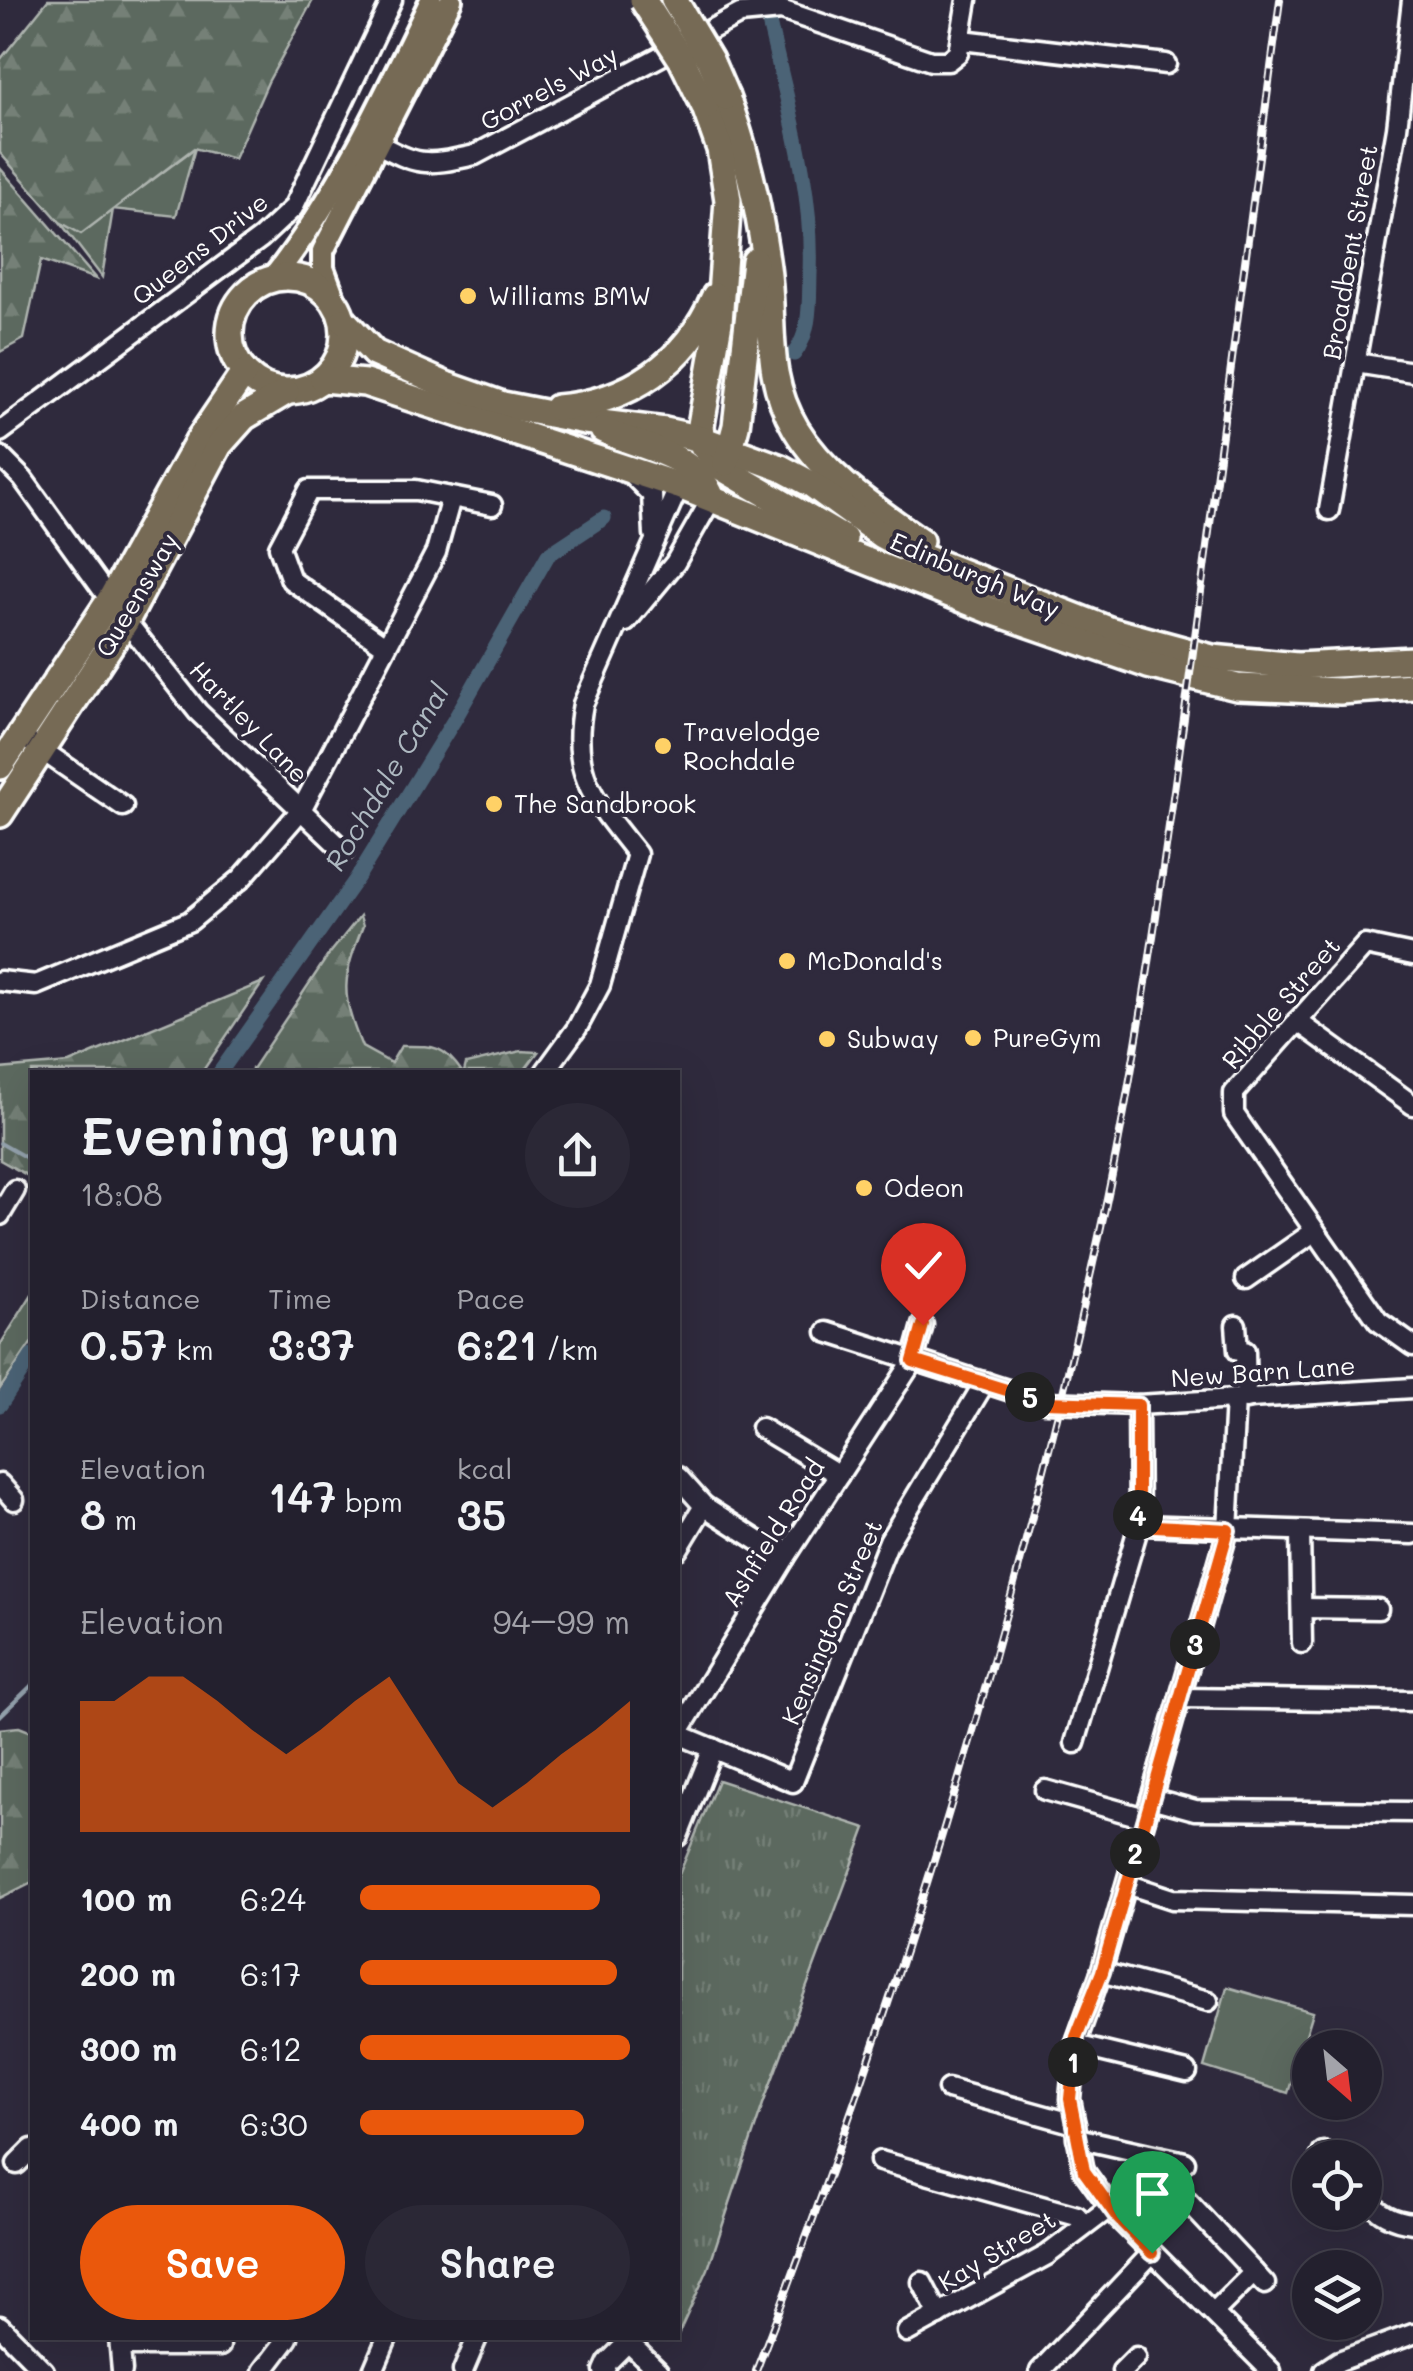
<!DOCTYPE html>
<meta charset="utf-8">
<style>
:root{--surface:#23202e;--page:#2b2836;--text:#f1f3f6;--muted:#a3a3aa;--line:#403e4a;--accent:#ea580c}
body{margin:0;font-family:Mali,sans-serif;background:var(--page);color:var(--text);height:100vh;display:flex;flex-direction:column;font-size:38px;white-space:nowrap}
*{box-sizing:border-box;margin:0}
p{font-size:32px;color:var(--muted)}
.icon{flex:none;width:55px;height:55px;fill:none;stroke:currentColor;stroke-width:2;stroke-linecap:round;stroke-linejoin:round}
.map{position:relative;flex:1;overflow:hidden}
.details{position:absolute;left:30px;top:1070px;width:650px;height:1270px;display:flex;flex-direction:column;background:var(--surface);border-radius:0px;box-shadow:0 10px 40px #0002,0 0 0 2px var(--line)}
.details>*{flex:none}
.needle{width:65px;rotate:152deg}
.fabs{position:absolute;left:1292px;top:2030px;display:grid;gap:20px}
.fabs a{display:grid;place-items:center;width:90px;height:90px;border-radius:50%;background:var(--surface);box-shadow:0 10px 40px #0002,0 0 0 2px var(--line);font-size:50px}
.pin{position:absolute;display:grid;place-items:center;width:85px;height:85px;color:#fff;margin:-102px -42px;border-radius:50% 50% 50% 0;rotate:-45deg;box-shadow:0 0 10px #0007}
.pin .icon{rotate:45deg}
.km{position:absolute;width:50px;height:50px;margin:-25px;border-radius:50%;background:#222;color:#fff;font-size:28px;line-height:50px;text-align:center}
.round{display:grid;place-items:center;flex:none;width:105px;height:105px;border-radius:52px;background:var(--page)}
.head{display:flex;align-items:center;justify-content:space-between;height:170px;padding:0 50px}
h1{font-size:55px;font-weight:600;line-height:75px}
.figures{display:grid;grid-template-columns:repeat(3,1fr);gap:15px;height:170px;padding:10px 50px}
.figures div{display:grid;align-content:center}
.figures b{font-size:42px;font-weight:600}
.figures small{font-size:28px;font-weight:400}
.figures p{font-size:28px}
.chart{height:280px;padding:20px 50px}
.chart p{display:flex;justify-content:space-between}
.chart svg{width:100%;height:180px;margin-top:10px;fill:var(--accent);opacity:.7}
.button{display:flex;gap:20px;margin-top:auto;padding:20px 50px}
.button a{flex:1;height:115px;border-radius:60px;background:var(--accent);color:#fff;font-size:40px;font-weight:600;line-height:115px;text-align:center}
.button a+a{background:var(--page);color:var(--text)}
ul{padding:0 50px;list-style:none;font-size:32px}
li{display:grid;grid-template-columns:160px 120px 1fr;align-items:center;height:75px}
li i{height:25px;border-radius:12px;background:var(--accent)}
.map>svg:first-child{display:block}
.green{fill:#5c695f;stroke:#aeb4af;stroke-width:2.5}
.forest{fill:url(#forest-firs);stroke:#aeb4af;stroke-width:2.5}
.park{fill:url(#park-tufts);stroke:#aeb4af;stroke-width:2.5}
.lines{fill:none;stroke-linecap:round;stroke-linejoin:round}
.stream{stroke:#94a2ad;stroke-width:4}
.canal{stroke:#4c6476;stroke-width:15}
.minor-casing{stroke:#fff;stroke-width:25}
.major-casing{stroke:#fff;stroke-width:28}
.highway-casing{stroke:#fff;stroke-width:32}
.minor{stroke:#2f2a3d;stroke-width:18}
.major{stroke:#766a54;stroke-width:20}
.highway{stroke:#766a54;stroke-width:25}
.rail-casing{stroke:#fff;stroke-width:8}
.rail{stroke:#2f2a3d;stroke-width:4;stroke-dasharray:11;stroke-linecap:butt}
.highway-bridge-casing{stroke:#fff;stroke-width:32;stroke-linecap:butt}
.highway-bridge{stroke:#766a54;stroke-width:25}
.route-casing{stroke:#fff;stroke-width:20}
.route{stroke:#ea580c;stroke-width:12}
.poi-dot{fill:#ffd166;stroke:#2f2a3d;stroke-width:4}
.labels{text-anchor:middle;stroke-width:8;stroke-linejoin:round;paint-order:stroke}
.street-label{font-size:25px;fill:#fff;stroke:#2f2a3d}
.poi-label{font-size:25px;fill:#fff;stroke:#2f2a3d;text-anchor:start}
.water-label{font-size:28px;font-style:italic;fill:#aeb9c1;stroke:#2f2a3d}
</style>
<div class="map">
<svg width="1413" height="2371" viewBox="0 0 1413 2371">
<defs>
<pattern id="forest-firs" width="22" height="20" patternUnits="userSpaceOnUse" patternTransform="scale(2.5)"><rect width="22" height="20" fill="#5c695f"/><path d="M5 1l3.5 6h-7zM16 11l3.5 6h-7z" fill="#748077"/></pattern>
<pattern id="park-tufts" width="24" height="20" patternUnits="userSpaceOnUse" patternTransform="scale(2.5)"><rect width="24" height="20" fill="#5c695f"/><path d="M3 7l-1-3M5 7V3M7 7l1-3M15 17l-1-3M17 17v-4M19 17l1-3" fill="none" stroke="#748077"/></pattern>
</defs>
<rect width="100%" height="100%" fill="#2f2a3d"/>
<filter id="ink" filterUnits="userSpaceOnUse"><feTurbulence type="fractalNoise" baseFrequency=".01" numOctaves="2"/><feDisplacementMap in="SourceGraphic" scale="20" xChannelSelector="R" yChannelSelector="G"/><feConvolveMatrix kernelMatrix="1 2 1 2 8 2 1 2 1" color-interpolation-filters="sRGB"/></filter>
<g filter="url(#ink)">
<g class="green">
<path d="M195,148L176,216L113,209L102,277L60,222L81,233Z"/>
<path d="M1227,1987L1313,2012L1288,2093L1204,2067Z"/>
</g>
<g class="forest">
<path d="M48,0H313L268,82L234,159L194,148L81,234L60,222L0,153V60Z"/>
<path d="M0,168L96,279L41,260L24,339L0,352Z"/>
<path d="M360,916L363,926C342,979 340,993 362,1047L391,1063L401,1046C433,1046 443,1044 462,1072H250L327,957Z"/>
<path d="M263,982L202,1072H32V1178L0,1160V1069L69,1063Z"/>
<path d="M521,1051L538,1052L523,1072H464L466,1064Z"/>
<path d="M32,1294V1342L0,1389V1345Z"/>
<path d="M19,1727L32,1732V1882L0,1898V1729Z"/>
</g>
<path class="park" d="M718,1780L866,1828L763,2104L708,2269L678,2335V1877Z"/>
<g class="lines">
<g class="stream">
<path d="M0,1143L32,1161"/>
<path d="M0,1716L32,1685"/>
</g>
<g class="canal">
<path d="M764,0C783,90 814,181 810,273C809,302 812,330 794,354"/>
<path d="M220,1072L357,878L456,717L548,555L604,518"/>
<path d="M0,1405L32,1356"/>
</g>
<defs>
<g id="minor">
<path d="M962,40L1166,64"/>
<path d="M366,138C417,164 418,168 475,155L740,14L781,10L931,61H948L958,53L967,0"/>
<path d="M1356,363L1413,372"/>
<path d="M0,432L261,238L293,208L392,0"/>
<path d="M0,456L23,479L110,600"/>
<path d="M631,474L652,495L654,534"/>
<path d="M1329,510L1397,128L1412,0"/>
<path d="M126,621L198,712L344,851"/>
<path d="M626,622L675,563L712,498"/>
<path d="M385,646L291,580L279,547L309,490H416L492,505"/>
<path d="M33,744L123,806"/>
<path d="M1413,955L1365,945L1234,1093V1114L1378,1321L1413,1346"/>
<path d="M0,981L36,985L190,921L241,879L301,810L436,552L451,498"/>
<path d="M1297,1021L1413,1105"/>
<path d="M545,1072L577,1028L600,985L637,854C595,801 569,775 583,704L679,486"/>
<path d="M0,1215L15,1190"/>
<path d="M1246,1279L1315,1231"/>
<path d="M1236,1325L1238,1351H1245L1246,1399"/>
<path d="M827,1332L1045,1402L1138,1405L1413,1388"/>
<path d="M1235,1399L1228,1530L1101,1972L1075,2045L1070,2099L1084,2171L1118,2218L1271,2371"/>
<path d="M761,1428L839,1475"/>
<path d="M678,1477L704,1506L785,1558"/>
<path d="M0,1484L14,1500"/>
<path d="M1139,1525L1413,1534"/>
<path d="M1300,1532L1302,1643"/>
<path d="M678,1549L704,1506"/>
<path d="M1302,1608L1378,1609"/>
<path d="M1180,1698L1413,1701"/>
<path d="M678,1733L785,1558L913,1361L923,1325"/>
<path d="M678,1734L793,1782L889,1541L985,1382"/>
<path d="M1075,1743L1139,1525L1138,1405"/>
<path d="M1045,1790L1145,1818"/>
<path d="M1151,1798L1195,1810L1413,1812"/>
<path d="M678,1836L713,1748"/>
<path d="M1127,1884L1173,1899L1413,1905"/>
<path d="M1101,1972L1208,2001"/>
<path d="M1075,2045L1187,2072"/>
<path d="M948,2089L1075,2124"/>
<path d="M1077,2138L1185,2162"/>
<path d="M1320,2158L1323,2152L1331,2158"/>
<path d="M880,2161L1077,2216L1085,2225"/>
<path d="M17,2164L32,2149"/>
<path d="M1172,2185L1265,2284"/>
<path d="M1365,2198C1379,2213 1392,2221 1413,2223"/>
<path d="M922,2282L939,2315"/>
<path d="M1214,2312L1254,2272"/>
<path d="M0,2326L44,2371"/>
<path d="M907,2332L1047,2255L1109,2208"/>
<path d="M119,2338L122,2371"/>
<path d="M624,2338L658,2371"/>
<path d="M120,2346H220"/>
<path d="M263,2371L288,2338"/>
<path d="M373,2371L387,2338"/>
<path d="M463,2371L477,2338"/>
<path d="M604,2371L608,2362L628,2342"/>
<path d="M1040,2371L1152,2253"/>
<path d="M1122,2371L1136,2357"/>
<path d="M1324,2371L1339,2361L1413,2334"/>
</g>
<g id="major">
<path d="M273,278C340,193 384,97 431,0"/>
<path d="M336,303L323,268V251L451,0"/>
</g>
<g id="highway">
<path d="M726,97C747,152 759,209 767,267C775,326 763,374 796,429C825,477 875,509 920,541"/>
<path d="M705,107L720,149L728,200L719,322L701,425L703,446L724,469L844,539"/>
<circle cx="287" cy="334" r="57"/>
<path d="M344,321L374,353L446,385L503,405L585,421L665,431L701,439L781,468L811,484L881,535L922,557L1109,630L1212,658L1297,666L1413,660"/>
<path d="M323,379L365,383L679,486L992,611L1148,665L1237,687L1340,691L1413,686"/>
<path d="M557,408C629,402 686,363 715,296"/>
<path d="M603,430C643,449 694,452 712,498"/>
<path d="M726,463L736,426L755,261"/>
<path d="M0,766L110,600L198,441L244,373"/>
<path d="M0,814L126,621L219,445L244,417L286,392"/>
</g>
</defs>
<use href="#minor" class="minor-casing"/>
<use href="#major" class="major-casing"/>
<use href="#highway" class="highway-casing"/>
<use href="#minor" class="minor"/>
<use href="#major" class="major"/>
<use href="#highway" class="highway"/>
<defs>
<path id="rail" d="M756,2371C903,1991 1022,1599 1107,1199C1141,1036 1163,869 1186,704C1218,469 1248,234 1280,0"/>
</defs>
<use href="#rail" class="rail-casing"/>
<use href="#rail" class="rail"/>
<defs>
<g id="highway-bridge">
<path d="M643,0L682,60L705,107"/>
<path d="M674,0L710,60L726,97"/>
</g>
</defs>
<use href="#highway-bridge" class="highway-bridge-casing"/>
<use href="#highway-bridge" class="highway-bridge"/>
</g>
</g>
<g class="lines" filter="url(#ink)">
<defs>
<path id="route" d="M923,1325L913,1361L1045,1402L1138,1405V1525L1228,1530L1102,1972L1076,2037L1070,2099L1084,2171L1118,2218L1152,2253"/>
</defs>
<use href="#route" class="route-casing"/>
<use href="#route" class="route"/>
</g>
<g class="poi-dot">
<circle cx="468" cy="296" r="10"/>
<circle cx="663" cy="746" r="10"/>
<circle cx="494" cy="804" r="10"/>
<circle cx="787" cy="961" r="10"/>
<circle cx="973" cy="1038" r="10"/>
<circle cx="827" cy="1039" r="10"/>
<circle cx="864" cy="1188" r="10"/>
</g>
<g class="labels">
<g class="street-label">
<text transform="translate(549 88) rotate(-28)" y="9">Gorrels Way</text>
<text transform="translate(200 249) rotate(-38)" y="9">Queens Drive</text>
<text transform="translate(1350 252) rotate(-80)" y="9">Broadbent Street</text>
<text transform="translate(975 575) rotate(23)" y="9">Edinburgh Way</text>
<text transform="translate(137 595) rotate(-60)" y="9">Queensway</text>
<text transform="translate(249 722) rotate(46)" y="9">Hartley Lane</text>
<text transform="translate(1281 1003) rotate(-49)" y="9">Ribble Street</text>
<text transform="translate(1263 1372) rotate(-4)" y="9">New Barn Lane</text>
<text transform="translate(773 1533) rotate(-58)" y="9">Ashfield Road</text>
<text transform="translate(832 1622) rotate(-67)" y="9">Kensington Street</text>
<text transform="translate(997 2251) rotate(-31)" y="9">Kay Street</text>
</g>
<g class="poi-label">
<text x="488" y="305">Williams BMW</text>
<text x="683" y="741">Travelodge<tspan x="683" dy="29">Rochdale</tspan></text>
<text x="514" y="813">The Sandbrook</text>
<text x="807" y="970">McDonald's</text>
<text x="993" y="1047">PureGym</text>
<text x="847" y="1048">Subway</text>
<text x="884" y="1197">Odeon</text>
</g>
<g class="water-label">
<text transform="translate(387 777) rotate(-59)" y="10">Rochdale Canal</text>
</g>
</g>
</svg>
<div class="fabs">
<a><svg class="needle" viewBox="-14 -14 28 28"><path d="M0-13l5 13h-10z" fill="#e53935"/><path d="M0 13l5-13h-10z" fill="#a3a3aa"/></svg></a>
<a><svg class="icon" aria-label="locate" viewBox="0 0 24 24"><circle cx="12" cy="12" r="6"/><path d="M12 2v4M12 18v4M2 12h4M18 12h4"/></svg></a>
<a><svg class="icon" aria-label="layers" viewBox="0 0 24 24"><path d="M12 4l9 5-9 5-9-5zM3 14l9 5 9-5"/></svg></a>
</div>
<div class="pin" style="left:1152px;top:2253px;background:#1e9e55"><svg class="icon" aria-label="arrive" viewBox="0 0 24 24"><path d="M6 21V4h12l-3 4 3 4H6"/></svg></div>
<div class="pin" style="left:923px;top:1325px;background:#d93025"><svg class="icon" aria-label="check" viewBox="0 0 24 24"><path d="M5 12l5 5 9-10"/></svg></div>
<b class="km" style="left:1073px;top:2062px">1</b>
<b class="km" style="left:1135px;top:1853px">2</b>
<b class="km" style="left:1195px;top:1644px">3</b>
<b class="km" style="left:1138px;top:1515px">4</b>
<b class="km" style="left:1030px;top:1397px">5</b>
<section class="details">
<div class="head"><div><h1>Evening run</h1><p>18:08</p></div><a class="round"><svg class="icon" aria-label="share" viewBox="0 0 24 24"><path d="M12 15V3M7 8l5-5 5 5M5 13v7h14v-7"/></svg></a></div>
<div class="figures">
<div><p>Distance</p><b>0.57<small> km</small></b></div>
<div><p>Time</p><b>3:37</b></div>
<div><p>Pace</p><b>6:21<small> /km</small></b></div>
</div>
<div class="figures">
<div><p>Elevation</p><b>8<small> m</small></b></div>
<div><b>147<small> bpm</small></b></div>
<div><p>kcal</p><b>35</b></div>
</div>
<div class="chart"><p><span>Elevation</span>94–99 m</p>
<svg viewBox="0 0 160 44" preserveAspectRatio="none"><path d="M0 44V12L10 12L20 6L30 6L40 12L50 19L60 25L70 19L80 12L90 6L100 19L110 32L120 38L130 32L140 25L150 19L160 12V44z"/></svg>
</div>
<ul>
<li><b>100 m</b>6:24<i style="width:89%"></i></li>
<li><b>200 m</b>6:17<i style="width:95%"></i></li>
<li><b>300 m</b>6:12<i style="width:100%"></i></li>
<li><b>400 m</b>6:30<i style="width:83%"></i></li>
</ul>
<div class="button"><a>Save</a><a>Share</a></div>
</section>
</div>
